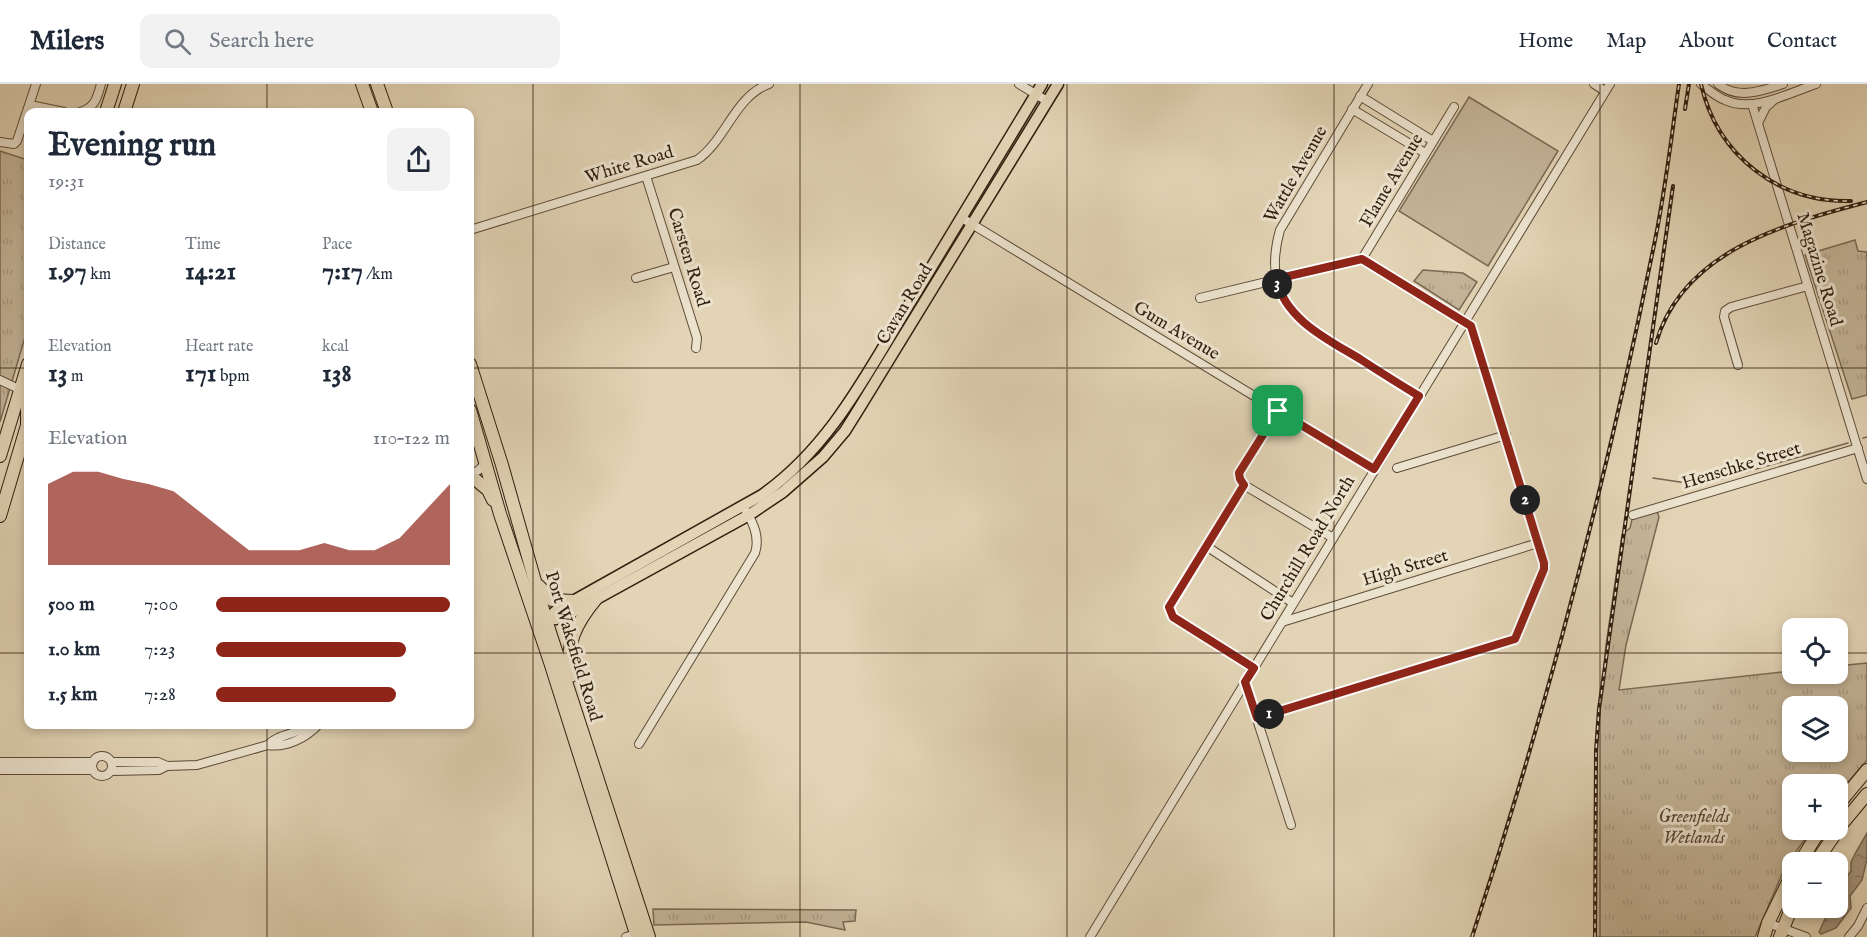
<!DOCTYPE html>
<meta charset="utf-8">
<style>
:root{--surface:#fff;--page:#f2f2f3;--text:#1f2937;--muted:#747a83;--line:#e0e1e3;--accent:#8f2418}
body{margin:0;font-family:"IM FELL English",serif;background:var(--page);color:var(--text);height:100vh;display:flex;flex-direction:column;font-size:22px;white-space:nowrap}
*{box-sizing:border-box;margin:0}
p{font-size:20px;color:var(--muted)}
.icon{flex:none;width:33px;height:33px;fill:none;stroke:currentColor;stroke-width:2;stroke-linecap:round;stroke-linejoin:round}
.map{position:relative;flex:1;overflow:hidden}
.sheet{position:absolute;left:24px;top:24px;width:450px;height:621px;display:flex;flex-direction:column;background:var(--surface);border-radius:12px;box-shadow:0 3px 9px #0003}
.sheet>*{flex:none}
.controls{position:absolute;left:1782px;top:534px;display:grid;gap:12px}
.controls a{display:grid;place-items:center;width:66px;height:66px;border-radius:12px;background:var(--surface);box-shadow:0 3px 9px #0003;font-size:30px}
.pin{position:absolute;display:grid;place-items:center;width:51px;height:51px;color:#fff;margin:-26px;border-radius:12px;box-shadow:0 3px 9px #0006}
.km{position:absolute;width:30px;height:30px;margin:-15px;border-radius:50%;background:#222;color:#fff;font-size:16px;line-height:30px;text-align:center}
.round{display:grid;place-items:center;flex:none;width:63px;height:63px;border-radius:12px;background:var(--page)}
.summary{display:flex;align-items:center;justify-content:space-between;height:102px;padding:0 24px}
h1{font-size:33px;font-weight:800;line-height:45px}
.stats{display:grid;grid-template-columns:repeat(3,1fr);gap:9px;height:102px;padding:6px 24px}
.stats div{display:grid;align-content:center}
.stats b{font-size:26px;font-weight:800}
.stats small{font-size:16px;font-weight:400}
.stats p{font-size:16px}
.chart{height:168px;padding:12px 24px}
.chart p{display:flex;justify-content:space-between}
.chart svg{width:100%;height:108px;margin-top:6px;fill:var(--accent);opacity:.7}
ul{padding:0 24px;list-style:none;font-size:20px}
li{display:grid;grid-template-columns:96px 72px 1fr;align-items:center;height:45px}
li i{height:15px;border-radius:8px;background:var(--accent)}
header{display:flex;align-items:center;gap:36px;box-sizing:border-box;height:84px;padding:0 30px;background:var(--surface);border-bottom:2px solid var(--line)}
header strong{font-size:28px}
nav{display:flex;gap:33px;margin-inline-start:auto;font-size:21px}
.search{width:420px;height:54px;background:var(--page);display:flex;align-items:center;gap:15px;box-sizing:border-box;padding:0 21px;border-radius:12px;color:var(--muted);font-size:22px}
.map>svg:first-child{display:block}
.park{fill:url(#park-tufts);stroke:#7a6a54;stroke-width:1.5;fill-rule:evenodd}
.garden{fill:#c4b599;stroke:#7a6a54;stroke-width:1.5}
.water{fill:url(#water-ripples);stroke:#776651;stroke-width:1.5}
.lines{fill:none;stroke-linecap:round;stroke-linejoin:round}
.stream{stroke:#776651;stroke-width:1.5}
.minor-casing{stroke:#5d4c38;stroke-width:10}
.major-casing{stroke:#311f0f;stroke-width:13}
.highway-casing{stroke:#311f0f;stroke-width:14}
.minor{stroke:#ece3cf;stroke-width:8}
.major{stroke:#e2d4b5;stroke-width:10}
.highway{stroke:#e2d4b5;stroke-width:12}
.rail-casing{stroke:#311f0f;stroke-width:4}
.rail{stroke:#ece3cf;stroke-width:1.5;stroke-dasharray:4.5;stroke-linecap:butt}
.route-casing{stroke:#fff;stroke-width:12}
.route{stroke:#8f2418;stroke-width:8}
.grid{fill:none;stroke:#311f0f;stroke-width:1.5;stroke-opacity:0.55}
.labels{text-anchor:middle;stroke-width:6;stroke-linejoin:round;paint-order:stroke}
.street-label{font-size:18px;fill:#311f0f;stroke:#ece3cf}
.park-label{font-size:18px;font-style:italic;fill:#564432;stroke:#ece3cf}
</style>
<header>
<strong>Milers</strong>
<div class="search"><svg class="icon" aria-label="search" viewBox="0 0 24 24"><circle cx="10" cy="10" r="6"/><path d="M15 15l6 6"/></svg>Search here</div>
<nav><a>Home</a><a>Map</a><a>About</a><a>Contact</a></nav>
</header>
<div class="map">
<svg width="1867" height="853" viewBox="0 0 1867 853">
<defs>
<pattern id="park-tufts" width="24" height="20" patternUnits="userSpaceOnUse" patternTransform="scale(1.5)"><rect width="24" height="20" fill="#c4b599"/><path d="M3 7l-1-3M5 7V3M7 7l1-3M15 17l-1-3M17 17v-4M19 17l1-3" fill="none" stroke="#a99b83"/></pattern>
<pattern id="water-ripples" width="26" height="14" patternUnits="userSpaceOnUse" patternTransform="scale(1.5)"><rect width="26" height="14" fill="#a6967d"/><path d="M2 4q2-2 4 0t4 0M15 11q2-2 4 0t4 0" fill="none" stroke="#887a65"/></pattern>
</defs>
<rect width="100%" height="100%" fill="#e2d4b5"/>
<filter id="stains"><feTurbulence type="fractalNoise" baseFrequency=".00333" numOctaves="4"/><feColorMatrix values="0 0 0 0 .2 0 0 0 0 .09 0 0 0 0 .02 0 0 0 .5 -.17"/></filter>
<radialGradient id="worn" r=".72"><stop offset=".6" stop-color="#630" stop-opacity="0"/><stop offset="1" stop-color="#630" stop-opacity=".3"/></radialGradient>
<g class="park">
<path d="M0,67L28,76V243L0,338Z"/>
<path d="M1855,156L1858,167L1867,168V311L1852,315L1805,171Z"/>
<path d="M1423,186L1463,189L1477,198L1459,226L1414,197Z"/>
<path d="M1656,424L1659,433L1626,561L1619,606L1792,587V590H1838V582L1867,579V676L1838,710V700H1792V746H1812L1786,781L1755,853H1595L1596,667L1606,561L1622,451L1630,444L1633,431ZM1792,622H1838V668H1792Z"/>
<path d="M653,825L856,826L855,837L843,838L845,846L806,838L654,841Z"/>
</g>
<path class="garden" d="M1469,13L1558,67L1488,182L1399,127Z"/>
<path class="water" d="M1867,749V775L1862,796L1850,812L1851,824L1836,844L1821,850L1819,848L1830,824H1838L1839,803L1851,787V778L1856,768Z"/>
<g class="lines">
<g class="stream">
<path d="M1863,354L1867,353"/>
<path d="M1653,394L1700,401L1848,359"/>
</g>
<defs>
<g id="minor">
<path d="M1019,0L1047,17"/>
<path d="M1368,0L1280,146C1261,214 1297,237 1349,269C1372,283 1396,297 1419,312"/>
<path d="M1594,0L1605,7"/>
<path d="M1701,0C1709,6 1716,13 1725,16C1753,29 1789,9 1816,0"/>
<path d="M1718,0C1738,16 1761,7 1783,0"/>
<path d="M1360,12L1433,57"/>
<path d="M1752,20L1867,395"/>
<path d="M30,21L64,28"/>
<path d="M1352,25L1425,69"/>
<path d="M80,28C95,24 97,14 101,0"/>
<path d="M1758,39L1766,23L1774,16"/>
<path d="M0,58L14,60L17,57L36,0"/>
<path d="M646,92L697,254L696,264"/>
<path d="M962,134L1374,385"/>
<path d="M470,146L697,76C726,56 735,12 769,0"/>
<path d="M636,194L674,183"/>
<path d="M1200,214L1362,175"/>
<path d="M1738,281L1724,233L1725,227L1731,223L1808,202"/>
<path d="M0,296L21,306"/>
<path d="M1279,327L1239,389L1240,395L1244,401L1333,454"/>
<path d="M1397,384L1506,351"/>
<path d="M470,392L480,385L486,378"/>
<path d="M1244,401L1169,523L1173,533L1254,584"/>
<path d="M1633,431L1858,364"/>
<path d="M1206,462L1293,519"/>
<path d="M1282,538L1538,459"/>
<path d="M1245,598L1291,741"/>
<path d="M1257,634L1515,555L1544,485V479L1471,242L1362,175L1454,23"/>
<path d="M639,660L755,469C760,454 754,440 746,427"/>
<path d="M268,661C279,649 298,651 310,640"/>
<circle cx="102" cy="682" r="10"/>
<path d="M0,678H93"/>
<path d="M112,678H158L167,682L197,681L268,661C286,664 306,654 319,640"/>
<path d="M0,686H93"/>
<path d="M112,687L159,686L167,682"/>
<path d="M1768,839L1806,853"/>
<path d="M626,853L636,850"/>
<path d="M1090,853L1610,0"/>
<path d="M1849,853L1858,842L1867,824"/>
</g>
<g id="major">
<path d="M546,536L556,535L569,530L749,431L783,408L823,373L845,347L860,323L1058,0"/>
<path d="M546,536L557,526L762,411C830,363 866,291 908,222C953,148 998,74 1042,0"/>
</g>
<g id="highway">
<path d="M362,0L372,28"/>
<path d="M377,0L387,28"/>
<path d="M106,28L115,0"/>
<path d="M124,28L133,0"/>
<path d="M470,280L502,381L546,536L649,853"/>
<path d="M21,306L27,315V341"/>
<path d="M470,326L500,430L550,578L637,853"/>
<path d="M0,372L28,280"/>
<path d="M476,396L488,406L493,416"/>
<path d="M0,432L28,338"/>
<path d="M539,502L552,516L574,517"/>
<path d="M571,592C564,561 577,538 596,515"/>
<path d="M1838,721L1867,686"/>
<path d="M1800,778L1820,746"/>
<path d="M1816,778L1842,740L1867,710"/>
<path d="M1764,853L1768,839L1792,790"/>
<path d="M1780,853L1792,822"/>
</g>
</defs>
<use href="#minor" class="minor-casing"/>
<use href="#major" class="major-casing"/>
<use href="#highway" class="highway-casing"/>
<use href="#minor" class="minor"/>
<use href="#major" class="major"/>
<use href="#highway" class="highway"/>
<defs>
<g id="rail">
<path d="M1701,0C1717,71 1778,119 1851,117"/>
<path d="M1685,25L1689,0"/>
<path d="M1656,259C1683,166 1785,140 1867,118"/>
<path d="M1472,853C1546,628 1606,398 1653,166C1665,111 1671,55 1679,0"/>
<path d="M1595,853L1596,667L1599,625L1673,102"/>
</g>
</defs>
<use href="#rail" class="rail-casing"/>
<use href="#rail" class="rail"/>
</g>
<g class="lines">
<defs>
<path id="route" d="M1362,175L1471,242L1544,479V485L1515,555L1257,634L1245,598L1254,584L1173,533L1169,523L1244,401L1240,395L1239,389L1278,327L1374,385L1419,312C1399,300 1380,288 1360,275C1327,255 1286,236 1276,195Z"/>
</defs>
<use href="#route" class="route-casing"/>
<use href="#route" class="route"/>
</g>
<path class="grid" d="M267,0V28M533,0V853M800,0V853M1067,0V853M1334,0V853M1600,0V853M0,284H28M470,284H1867M0,569H28M470,569H1792M1838,569H1867M267,640V853"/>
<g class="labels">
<g class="street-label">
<text transform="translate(629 80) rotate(-17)" y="6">White Road</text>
<text transform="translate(1295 90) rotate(-60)" y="6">Wattle Avenue</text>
<text transform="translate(1391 96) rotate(-59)" y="6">Flame Avenue</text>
<text transform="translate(689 173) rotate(73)" y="6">Carsten Road</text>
<text transform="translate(1820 185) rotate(73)" y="6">Magazine Road</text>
<text transform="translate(904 220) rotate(-59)" y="6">Cavan Road</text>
<text transform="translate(1177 246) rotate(31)" y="6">Gum Avenue</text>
<text transform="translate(1741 381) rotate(-17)" y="6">Henschke Street</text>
<text transform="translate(1307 464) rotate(-59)" y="6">Churchill Road North</text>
<text transform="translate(1405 483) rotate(-17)" y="6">High Street</text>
<text transform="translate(574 562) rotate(73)" y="6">Port Wakefield Road</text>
</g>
<g class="park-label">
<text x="1694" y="738">Greenfields<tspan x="1694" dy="21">Wetlands</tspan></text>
</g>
</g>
<rect width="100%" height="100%" filter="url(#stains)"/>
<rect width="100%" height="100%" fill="url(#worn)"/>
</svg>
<div class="controls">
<a><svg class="icon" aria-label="locate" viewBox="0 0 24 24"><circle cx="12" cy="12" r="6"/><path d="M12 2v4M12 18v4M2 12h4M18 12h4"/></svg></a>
<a><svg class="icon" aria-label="layers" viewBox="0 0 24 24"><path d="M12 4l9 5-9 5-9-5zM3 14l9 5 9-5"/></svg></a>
<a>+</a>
<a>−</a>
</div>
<div class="pin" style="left:1278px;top:327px;background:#1e9e55"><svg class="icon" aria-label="arrive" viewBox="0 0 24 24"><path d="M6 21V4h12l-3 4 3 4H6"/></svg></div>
<b class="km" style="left:1269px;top:630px">1</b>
<b class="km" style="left:1525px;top:416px">2</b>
<b class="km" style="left:1277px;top:200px">3</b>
<section class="sheet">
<div class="summary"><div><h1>Evening run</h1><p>19:31</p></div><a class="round"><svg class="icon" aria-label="share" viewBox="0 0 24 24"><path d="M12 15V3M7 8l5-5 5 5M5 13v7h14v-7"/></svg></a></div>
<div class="stats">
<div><p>Distance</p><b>1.97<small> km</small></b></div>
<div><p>Time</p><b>14:21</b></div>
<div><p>Pace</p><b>7:17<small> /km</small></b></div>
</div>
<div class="stats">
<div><p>Elevation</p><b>13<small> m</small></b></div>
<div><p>Heart rate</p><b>171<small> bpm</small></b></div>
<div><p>kcal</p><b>138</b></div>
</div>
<div class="chart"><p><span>Elevation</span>110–122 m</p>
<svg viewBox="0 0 160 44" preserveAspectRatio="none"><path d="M0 44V11L10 6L20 6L30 9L40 11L50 14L60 22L70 30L80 38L90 38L100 38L110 35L120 38L130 38L140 33L150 22L160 11V44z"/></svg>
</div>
<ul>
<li><b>500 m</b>7:00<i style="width:100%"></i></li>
<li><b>1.0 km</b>7:23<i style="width:81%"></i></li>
<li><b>1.5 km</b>7:28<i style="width:77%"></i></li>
</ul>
</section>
</div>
